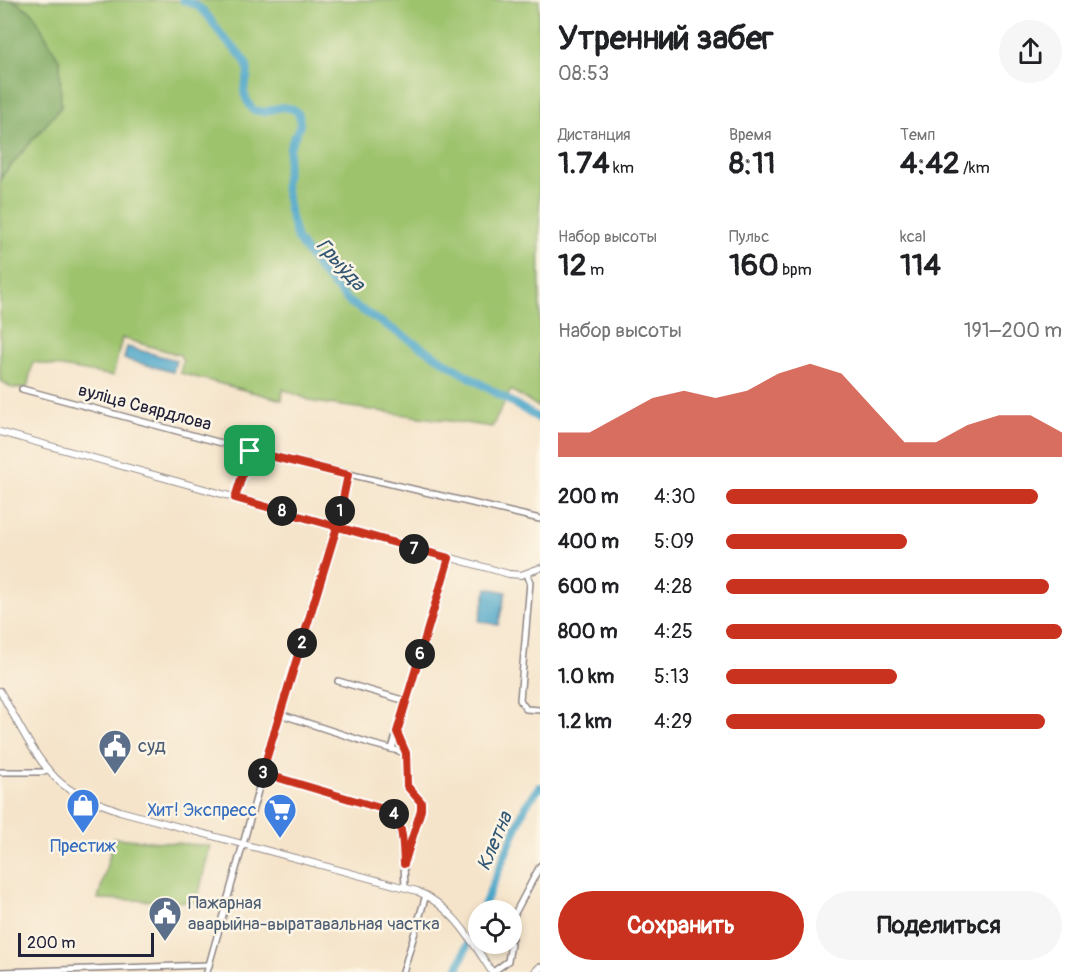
<!DOCTYPE html>
<html lang="ru">
<meta charset="utf-8">
<style>
:root{--surface:#fff;--page:#f6f6f6;--text:#202124;--muted:#757577;--accent:#c8321e}
body{margin:0;font-family:Pangolin,sans-serif;background:var(--page);color:var(--text);height:100vh;display:flex;flex-direction:column;font-size:22px;white-space:nowrap}
*{box-sizing:border-box;margin:0}
p{font-size:20px;color:var(--muted)}
.icon{flex:none;width:33px;height:33px;fill:none;stroke:currentColor;stroke-width:2;stroke-linecap:round;stroke-linejoin:round}
.map{position:relative;flex:1;overflow:hidden}
.drawer{display:flex;flex-direction:column;background:var(--surface);width:540px}
.drawer>*{flex:none}
.buttons{position:absolute;left:468px;top:900px;display:grid;gap:12px}
.buttons a{display:grid;place-items:center;width:54px;height:54px;border-radius:50%;background:var(--surface);box-shadow:0 3px 9px #0003;font-size:30px}
.scale{position:absolute;left:18px;bottom:15px;width:136px;box-sizing:border-box;padding-left:6px;border:3px solid #22223b;border-top:0;font-size:16px;line-height:21px;white-space:nowrap;color:#22223b;-webkit-text-stroke:4px #fcf5e5;paint-order:stroke}
.pin{position:absolute;display:grid;place-items:center;width:51px;height:51px;color:#fff;margin:-26px;border-radius:12px;box-shadow:0 3px 9px #0006}
.km{position:absolute;width:30px;height:30px;margin:-15px;border-radius:50%;background:#222;color:#fff;font-size:16px;line-height:30px;text-align:center}
.round{display:grid;place-items:center;flex:none;width:63px;height:63px;border-radius:32px;background:var(--page)}
.summary{display:flex;align-items:center;justify-content:space-between;height:102px;padding:0 18px}
h1{font-size:33px;font-weight:700;line-height:45px}
.metrics{display:grid;grid-template-columns:repeat(3,1fr);gap:9px;height:102px;padding:6px 18px}
.metrics div{display:grid;align-content:center}
.metrics b{font-size:30px;font-weight:700}
.metrics small{font-size:16px;font-weight:400}
.metrics p{font-size:16px}
.chart{height:168px;padding:12px 18px}
.chart p{display:flex;justify-content:space-between}
.chart svg{width:100%;height:108px;margin-top:6px;fill:var(--accent);opacity:.7}
.primary-button{display:flex;gap:12px;margin-top:auto;padding:12px 18px}
.primary-button a{flex:1;height:69px;border-radius:36px;background:var(--accent);color:#fff;font-size:24px;font-weight:700;line-height:69px;text-align:center}
.primary-button a+a{background:var(--page);color:var(--text)}
ul{padding:0 18px;list-style:none;font-size:20px}
li{display:grid;grid-template-columns:96px 72px 1fr;align-items:center;height:45px}
li i{height:15px;border-radius:8px;background:var(--accent)}
main{display:flex;flex:1;min-height:0}
.map>svg:first-child{display:block}
.green{fill:#9dc36d;stroke:#607254;stroke-width:1.5}
.forest{fill:#7ea960;stroke:#50664e;stroke-width:1.5}
.water{fill:#4ba6c9;stroke:#366482;stroke-width:1.5}
.lines{fill:none;stroke-linecap:round;stroke-linejoin:round}
.river{stroke:#4ba6c9;stroke-width:8}
.minor-casing{stroke:#8c8382;stroke-width:8}
.tertiary-casing{stroke:#8c8382;stroke-width:8}
.primary-casing{stroke:#8c8382;stroke-width:10}
.minor{stroke:#fff;stroke-width:5}
.tertiary{stroke:#fff;stroke-width:6}
.primary{stroke:#fff;stroke-width:8}
.route-casing{stroke:#fff;stroke-width:12}
.route{stroke:#c8321e;stroke-width:8}
.labels{text-anchor:middle;stroke-width:5;stroke-linejoin:round;paint-order:stroke}
.street-label{font-size:18px;fill:#22223b;stroke:#fcf5e5}
.service-label{font-size:18px;fill:#4e5e75;stroke:#fcf5e5;text-anchor:start}
.shop-label{font-size:18px;fill:#366cbe;stroke:#fcf5e5;text-anchor:end}
.water-label{font-size:20px;font-style:italic;fill:#325774;stroke:#fcf5e5}
</style>
<main>
<div class="map">
<svg width="540" height="972" viewBox="0 0 540 972">
<rect width="100%" height="100%" fill="#fcf5e5"/>
<filter id="ink" filterUnits="userSpaceOnUse"><feTurbulence type="fractalNoise" baseFrequency=".0167" numOctaves="2"/><feDisplacementMap in="SourceGraphic" scale="12" xChannelSelector="R" yChannelSelector="G"/><feConvolveMatrix kernelMatrix="1 2 1 2 8 2 1 2 1" color-interpolation-filters="sRGB"/></filter>
<filter id="wash" filterUnits="userSpaceOnUse"><feTurbulence type="fractalNoise" baseFrequency=".008" numOctaves="4" result="noise"/><feDisplacementMap in="SourceGraphic" scale="24" xChannelSelector="R" yChannelSelector="G"/><feGaussianBlur stdDeviation="1.35" result="paint"/><feColorMatrix in="noise" values="0 0 0 0 0 0 0 0 0 0 0 0 0 0 0 0 0 1.4 0 .05"/><feComposite in="paint" operator="in"/></filter>
<g filter="url(#wash)">
<rect width="100%" height="100%" fill="#f5e4ca"/>
<g class="green">
<path d="M13,0H539L540,408L511,390L492,427L314,402L283,389L282,400L180,373L183,361L180,355L122,338L113,376L33,362L27,388H12L0,380V181L33,13Z"/>
<path d="M114,838L210,846L197,902L98,899Z"/>
</g>
<path class="forest" d="M0,0H13L33,13L60,62L61,107L2,176L0,181Z"/>
<g class="water">
<path d="M127,347L176,360L173,372L124,359Z"/>
<path d="M487,588L506,592L498,625L479,621Z"/>
</g>
<g class="lines">
<g class="river">
<path d="M183,0C189,2 195,4 200,8C210,16 215,27 223,37C231,47 243,54 247,66C252,86 234,84 253,110L264,112L282,107L293,109L299,114L300,125L290,147L285,185L289,210L297,239L321,272L349,302L461,372L540,419"/>
<path d="M482,910L526,805L540,787"/>
<path d="M456,972L478,920"/>
</g>
</g>
</g>
<g filter="url(#ink)">
<g class="lines">
<defs>
<g id="minor">
<path d="M22,389L251,451L540,519"/>
<path d="M235,498L251,451"/>
<path d="M527,574L530,582L520,700L526,709L540,710"/>
<path d="M338,681L406,701"/>
<path d="M280,714L372,744L406,753"/>
<path d="M392,749L397,732"/>
<path d="M0,772H44L48,770"/>
<path d="M263,773L390,811L395,814L403,845L405,887"/>
<path d="M404,864L421,810V802L407,786L406,753L397,732L449,559"/>
<path d="M512,938L513,917L540,866"/>
<path d="M0,972L209,965"/>
<path d="M207,972L263,773L337,527L348,475"/>
<path d="M403,972L426,895"/>
<path d="M493,972L508,961L511,944"/>
</g>
<g id="tertiary">
<path d="M0,432L509,574L521,575L540,568"/>
<path d="M0,691C17,720 36,762 61,783C78,797 100,803 120,811L417,891C453,907 471,940 492,972"/>
</g>
<path id="primary" d="M536,972L540,968"/>
</defs>
<use href="#minor" class="minor-casing"/>
<use href="#tertiary" class="tertiary-casing"/>
<use href="#primary" class="primary-casing"/>
<use href="#minor" class="minor"/>
<use href="#tertiary" class="tertiary"/>
<use href="#primary" class="primary"/>
</g>
</g>
<g class="lines" filter="url(#ink)">
<defs>
<path id="route" d="M250,451L348,475L337,527L262,773L390,811C404,820 403,848 404,864L421,810V802L407,786L406,753L397,732L449,558C410,547 371,536 331,525L235,498L250,451"/>
</defs>
<use href="#route" class="route-casing"/>
<use href="#route" class="route"/>
</g>
<defs>
<symbol id="civic-pin" viewBox="-11 -11 22 30"><path d="M0 17L-7.5 6A9.5 9.5 0 1 1 7.5 6Z" fill="#5c6f8a" stroke="#fcf5e5"/><path d="M-.6-6.5H3V-4.5H.6V-3L4-1V1h2V6H-6V1h2V-1L-.6-3ZM-1.2 2.5V6h2.4V2.5Z" fill="#fff"/></symbol>
<symbol id="shop-pin" viewBox="-11 -11 22 30"><path d="M0 17L-7.5 6A9.5 9.5 0 1 1 7.5 6Z" fill="#3f7fe0" stroke="#fcf5e5"/><path d="M-5-2.5h2.3a2.7 3.5 0 0 1 5.4 0H5L5.5 6h-11ZM-1.5-2.5h3a1.5 2.3 0 0 0-3 0Z" fill="#fff"/></symbol>
<symbol id="supermarket-pin" viewBox="-11 -11 22 30"><path d="M0 17L-7.5 6A9.5 9.5 0 1 1 7.5 6Z" fill="#3f7fe0" stroke="#fcf5e5"/><path d="M-6-5.5h2.5l.6 2H6L4.5 2H-2.5L-4.4-4H-6ZM-1.5 3.2a1.3 1.3 0 1 0 .1 0ZM3 3.2a1.3 1.3 0 1 0 .1 0Z" fill="#fff"/></symbol>
</defs>
<g fill-rule="evenodd">
<use href="#civic-pin" x="96" y="727" width="38" height="52"/>
<use href="#shop-pin" x="64" y="786" width="38" height="52"/>
<use href="#supermarket-pin" x="261" y="791" width="38" height="52"/>
<use href="#civic-pin" x="146" y="894" width="38" height="52"/>
</g>
<g class="labels">
<g class="street-label">
<text transform="translate(145 407) rotate(15)" y="6">вуліца Свярдлова</text>
</g>
<g class="service-label">
<text x="138" y="752">суд</text>
<text x="188" y="909">Пажарная<tspan x="188" dy="21">аварыйна-выратавальная частка</tspan></text>
</g>
<g class="shop-label">
<text x="257" y="816">Хит! Экспресс</text>
<text x="83" y="852" text-anchor="middle">Престиж</text>
</g>
<g class="water-label">
<text transform="translate(341 264) rotate(48)" y="7">Грыўда</text>
<text transform="translate(494 841) rotate(-67)" y="7">Клетна</text>
</g>
</g>
</svg>
<div class="buttons">
<a><svg class="icon" aria-label="locate" viewBox="0 0 24 24"><circle cx="12" cy="12" r="6"/><path d="M12 2v4M12 18v4M2 12h4M18 12h4"/></svg></a>
</div>
<div class="scale">200 m</div>
<div class="pin" style="left:250px;top:451px;background:#1e9e55"><svg class="icon" aria-label="arrive" viewBox="0 0 24 24"><path d="M6 21V4h12l-3 4 3 4H6"/></svg></div>
<b class="km" style="left:340px;top:511px">1</b>
<b class="km" style="left:302px;top:643px">2</b>
<b class="km" style="left:263px;top:773px">3</b>
<b class="km" style="left:394px;top:814px">4</b>
<b class="km" style="left:420px;top:654px">6</b>
<b class="km" style="left:414px;top:549px">7</b>
<b class="km" style="left:282px;top:511px">8</b>
</div>
<section class="drawer">
<div class="summary"><div><h1>Утренний забег</h1><p>08:53</p></div><a class="round"><svg class="icon" aria-label="share" viewBox="0 0 24 24"><path d="M12 15V3M7 8l5-5 5 5M5 13v7h14v-7"/></svg></a></div>
<div class="metrics">
<div><p>Дистанция</p><b>1.74<small> km</small></b></div>
<div><p>Время</p><b>8:11</b></div>
<div><p>Темп</p><b>4:42<small> /km</small></b></div>
</div>
<div class="metrics">
<div><p>Набор высоты</p><b>12<small> m</small></b></div>
<div><p>Пульс</p><b>160<small> bpm</small></b></div>
<div><p>kcal</p><b>114</b></div>
</div>
<div class="chart"><p><span>Набор высоты</span>191–200 m</p>
<svg viewBox="0 0 160 44" preserveAspectRatio="none"><path d="M0 44V34L10 34L20 27L30 20L40 17L50 20L60 17L70 10L80 6L90 10L100 24L110 38L120 38L130 31L140 27L150 27L160 34V44z"/></svg>
</div>
<ul>
<li><b>200 m</b>4:30<i style="width:93%"></i></li>
<li><b>400 m</b>5:09<i style="width:54%"></i></li>
<li><b>600 m</b>4:28<i style="width:96%"></i></li>
<li><b>800 m</b>4:25<i style="width:100%"></i></li>
<li><b>1.0 km</b>5:13<i style="width:51%"></i></li>
<li><b>1.2 km</b>4:29<i style="width:95%"></i></li>
</ul>
<div class="primary-button"><a>Сохранить</a><a>Поделиться</a></div>
</section>
</main>
